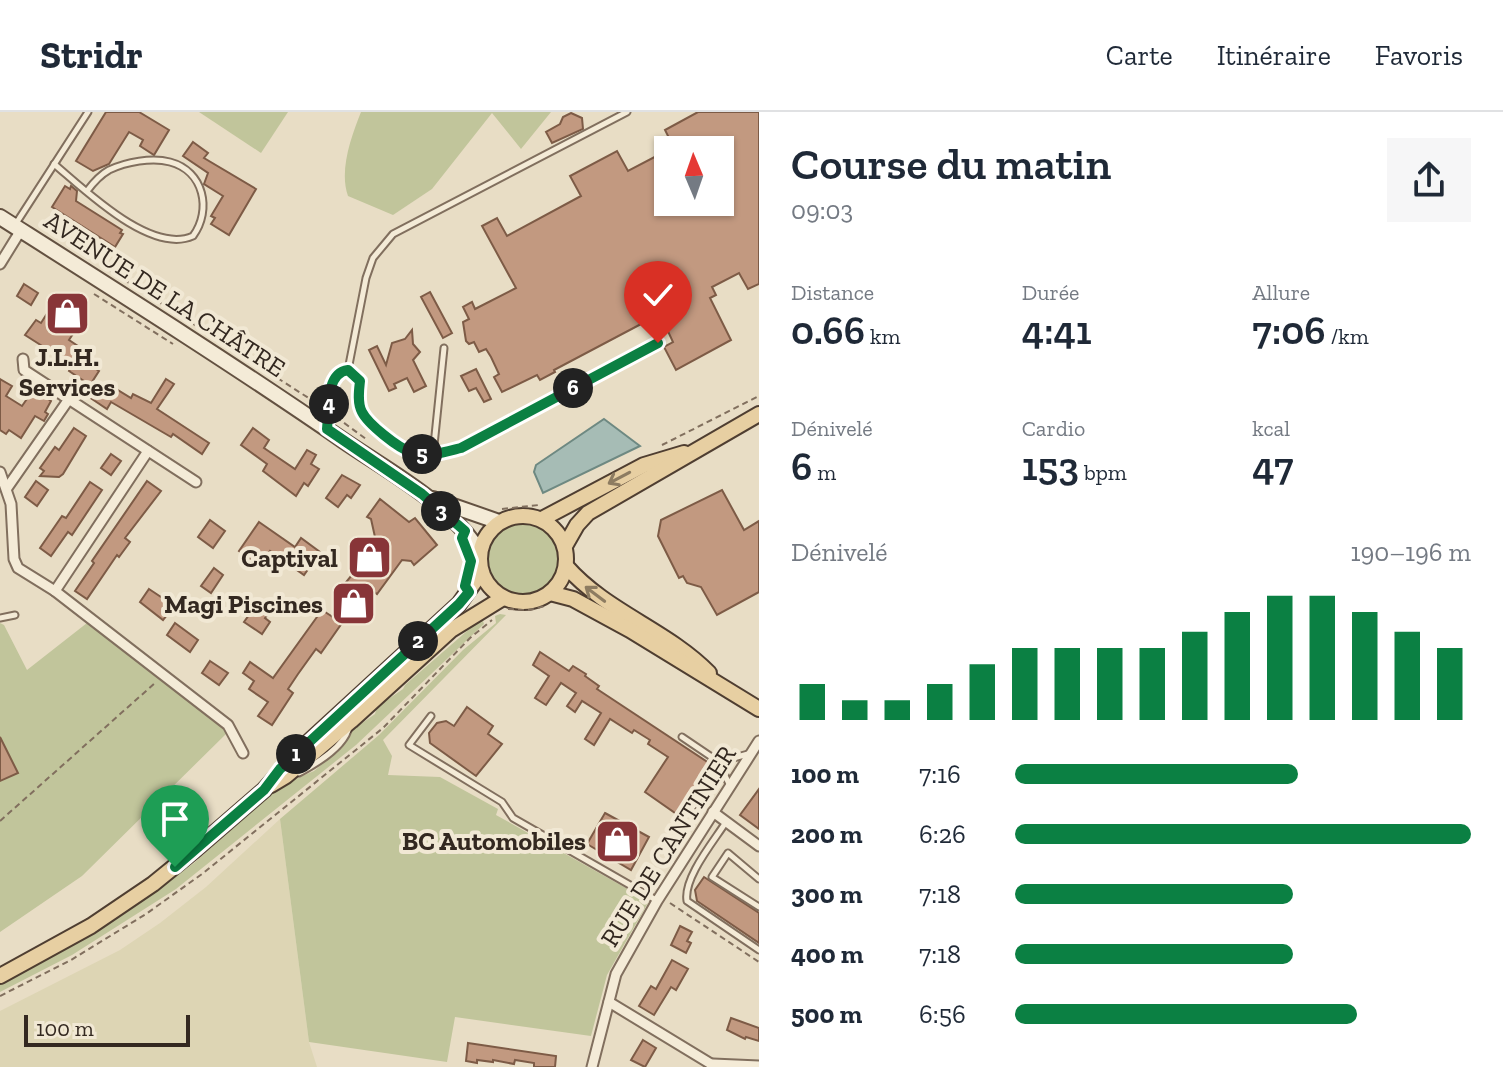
<!DOCTYPE html>
<html lang="fr">
<meta charset="utf-8">
<style>
:root{--surface:#fff;--page:#f6f6f7;--text:#1f2937;--muted:#747a83;--line:#e0e1e3;--accent:#0b8043}
body{margin:0;font-family:"Zilla Slab",serif;background:var(--page);color:var(--text);height:100vh;display:flex;flex-direction:column;font-size:30px;white-space:nowrap}
*{box-sizing:border-box;margin:0}
p{font-size:26px;color:var(--muted)}
.icon{flex:none;width:44px;height:44px;fill:none;stroke:currentColor;stroke-width:2;stroke-linecap:round;stroke-linejoin:round}
.map{position:relative;flex:1;overflow:hidden}
.drawer{display:flex;flex-direction:column;background:var(--surface);width:744px}
.drawer>*{flex:none}
.needle{width:52px;rotate:358deg}
.buttons{position:absolute;left:654px;top:24px;display:grid;gap:16px}
.buttons a{display:grid;place-items:center;width:80px;height:80px;border-radius:0px;background:var(--surface);box-shadow:0 2px 6px #0004;font-size:40px}
.scale{position:absolute;left:24px;bottom:20px;width:166px;box-sizing:border-box;padding-left:8px;border:4px solid #332820;border-top:0;font-size:22px;line-height:28px;white-space:nowrap;color:#332820;-webkit-text-stroke:6px #f1e8d4;paint-order:stroke}
.pin{position:absolute;display:grid;place-items:center;width:68px;height:68px;color:#fff;margin:-82px -34px;border-radius:50% 50% 50% 0;rotate:-45deg;box-shadow:0 0 8px #0007}
.pin .icon{rotate:45deg}
.km{position:absolute;width:40px;height:40px;margin:-20px;border-radius:50%;background:#222;color:#fff;font-size:22px;line-height:40px;text-align:center}
.round{display:grid;place-items:center;flex:none;width:84px;height:84px;border-radius:0px;background:var(--page)}
.head{display:flex;align-items:center;justify-content:space-between;height:136px;padding:0 32px}
h1{font-size:44px;font-weight:600;line-height:60px}
.figures{display:grid;grid-template-columns:repeat(3,1fr);gap:12px;height:136px;padding:8px 32px}
.figures div{display:grid;align-content:center}
.figures b{font-size:40px;font-weight:600}
.figures small{font-size:22px;font-weight:400}
.figures p{font-size:22px}
.chart{height:224px;padding:16px 32px}
.chart p{display:flex;justify-content:space-between}
.chart svg{width:100%;height:144px;margin-top:8px;stroke:var(--accent);stroke-width:6}
ul{padding:0 32px;list-style:none;font-size:26px}
li{display:grid;grid-template-columns:128px 96px 1fr;align-items:center;height:60px}
li i{height:20px;border-radius:10px;background:var(--accent)}
header{display:flex;align-items:center;gap:48px;box-sizing:border-box;height:112px;padding:0 40px;background:var(--surface);border-bottom:2px solid var(--line)}
header strong{font-size:38px}
nav{display:flex;gap:44px;margin-inline-start:auto;font-size:28px}
main{display:flex;flex:1;min-height:0}
.map>svg:first-child{display:block}
.farmland{fill:#ddd5b4}
.green{fill:#c1c59b}
.water{fill:#a6bcb5;stroke:#6e8982;stroke-width:2}
.building{fill:#c29980;stroke:#7d5b46;stroke-width:2}
.lines{fill:none;stroke-linecap:round;stroke-linejoin:round}
.service-casing{stroke:#816f5e;stroke-width:9}
.minor-casing{stroke:#816f5e;stroke-width:13}
.secondary-casing{stroke:#635141;stroke-width:18}
.primary-casing{stroke:#4f3e31;stroke-width:18}
.path{stroke:#816f5e;stroke-width:2;stroke-dasharray:6 4;stroke-linecap:butt}
.service{stroke:#f4ebd7;stroke-width:5}
.minor{stroke:#f4ebd7;stroke-width:9}
.secondary{stroke:#f4ebd7;stroke-width:14}
.primary{stroke:#e7cfa2;stroke-width:14}
.oneway{stroke:#8d7c61}
.route-casing{stroke:#fff;stroke-width:16}
.route{stroke:#0b8043;stroke-width:10}
.labels{text-anchor:middle;stroke-width:8;stroke-linejoin:round;paint-order:stroke}
.street-label{font-size:26px;fill:#332820;stroke:#f1e8d4}
.poi-label{font-size:26px;font-weight:bold;fill:#332820;stroke:#f1e8d4;text-anchor:end}
</style>
<header>
<strong>Stridr</strong>
<nav><a>Carte</a><a>Itinéraire</a><a>Favoris</a></nav>
</header>
<main>
<div class="map">
<svg width="759" height="955" viewBox="0 0 759 955">
<rect width="100%" height="100%" fill="#e8ddc5"/>
<path class="farmland" d="M280,707L309,930L317,955H0V899L120,838L160,811L206,775Z"/>
<g class="green">
<path d="M199,0H288L261,41Z"/>
<path d="M361,0H551L521,37L492,1L432,77L393,103L348,84C339,59 351,25 361,0Z"/>
<circle cx="523" cy="447" r="43"/>
<path d="M500,502L506,503L383,628L392,644L388,663L440,665L498,697L496,703L649,789L607,863L591,924L455,905L447,950L309,930L280,707L379,623L463,538L496,511L495,504Z"/>
<path d="M482,506L484,512L356,633L176,777L72,843L0,880V871L59,840L127,800L194,751L283,672L314,659L339,638L355,616L375,602L377,595L403,577L405,573Z"/>
<path d="M0,511L4,513L27,558L87,511L228,620L82,764L0,820Z"/>
</g>
<path class="water" d="M604,307L640,334L543,381L534,360L536,353Z"/>
<g class="building">
<path d="M106,0H139L169,18L154,43L140,34L143,28L129,20L109,52L93,59L76,49Z"/>
<path d="M698,0H759V172L748,177L739,161L712,175L716,183L710,186L731,228L676,258L664,235L673,230L660,202L554,258L555,260L540,268L537,263L502,280L494,265L499,262L491,245L486,237L479,240L474,230L469,232L466,229L463,210L469,207L463,195L472,190L475,197L516,176L482,114L497,106L507,124L581,84L570,64L617,39L628,59L668,38V90H720V38H675L665,18Z"/>
<path d="M571,1L582,6L583,17L552,31L546,20L560,12L563,5Z"/>
<path d="M193,30L208,41L204,46L256,77L229,123L211,112L215,106L211,104L223,84L204,72L208,61L183,44Z"/>
<path d="M65,74L70,77L71,74L77,79L76,89L122,118L120,121L123,122L115,135L52,95Z"/>
<path d="M24,172L38,181L31,193L17,184Z"/>
<path d="M430,180L452,221L443,226L421,185Z"/>
<path d="M55,189L82,208L69,228L78,234L73,242L99,259L90,273L69,259L72,253L25,223L36,208L41,211Z"/>
<path d="M412,218L413,232L420,240L413,248L426,274L414,280L407,266L394,272L396,276L389,279L369,238L377,234L386,253L392,231L405,227Z"/>
<path d="M476,257L491,287L484,290L476,276L469,279L461,264Z"/>
<path d="M0,267L12,274L6,284L22,294L34,277L51,289L45,300L48,302L44,309L35,304L21,326L9,318L6,322L0,318Z"/>
<path d="M166,267L174,272L157,297L209,331L202,342L173,322L171,325L111,290L107,297L89,285L96,274L112,284L116,277L131,286L133,282L151,291Z"/>
<path d="M74,316L86,324L63,362L59,365L40,364L44,359L40,356L55,335L59,338Z"/>
<path d="M253,316L269,328L264,336L295,357L307,338L316,343L311,352L319,357L308,374L304,371L296,384L263,359L267,352L241,333Z"/>
<path d="M111,342L121,349L111,363L101,356Z"/>
<path d="M342,363L360,373L351,386L347,383L338,395L326,386Z"/>
<path d="M36,369L48,378L37,394L25,385Z"/>
<path d="M147,369L161,379L125,426L130,430L119,445L117,443L87,487L75,479L94,451L92,449Z"/>
<path d="M90,370L102,378L72,423L68,420L51,444L40,436L62,404L66,406Z"/>
<path d="M722,378L744,418L759,409V480L717,503L701,475L687,471L683,464L679,466L658,424L661,408Z"/>
<path d="M380,387L409,410L415,406L437,433L414,453L411,449L402,448L377,482L373,479L357,501L334,485L369,442L365,439L375,425L371,407L367,405Z"/>
<path d="M210,408L225,419L213,436L198,425Z"/>
<path d="M259,410L295,435L301,426L320,440L304,463L270,439L260,454L239,439Z"/>
<path d="M214,456L223,463L211,481L201,474Z"/>
<path d="M149,477L161,485L163,483L174,494L163,508L140,490Z"/>
<path d="M256,493L269,501L265,506L270,510L262,522L244,510Z"/>
<path d="M322,498L342,511L321,541L316,537L298,562L288,577L293,581L272,613L258,604L268,590L249,577L254,569L243,561L250,550L273,566Z"/>
<path d="M175,511L198,528L190,540L167,523Z"/>
<path d="M540,540L569,559L573,554L586,562L585,564L599,574L597,577L712,653L678,703L645,680L668,645L648,632L650,628L634,618L632,621L610,607L594,633L585,627L601,601L582,589L575,600L567,594L576,581L561,571L546,593L535,586L549,564L533,553Z"/>
<path d="M210,549L228,561L219,573L202,561Z"/>
<path d="M467,595L493,614L488,622L502,632L476,664L430,631L429,621L437,611L446,609L454,614Z"/>
<path d="M0,625L18,661L0,669Z"/>
<path d="M759,677V717L740,703Z"/>
<path d="M605,701L649,725L631,758L587,732Z"/>
<path d="M704,765L759,801V831L697,789L695,778Z"/>
<path d="M680,814L692,820L687,829L691,831L686,841L671,833Z"/>
<path d="M672,848L688,857L676,878L671,875L654,903L639,894L651,874L656,877Z"/>
<path d="M731,906L759,916V929L746,925L745,927L727,918Z"/>
<path d="M643,928L656,936L645,955L631,948Z"/>
<path d="M468,931L556,944L555,955H534V951L515,948L514,952L493,948V950L477,948V951L466,949Z"/>
</g>
<g class="lines">
<defs>
<g id="service">
<path d="M54,52C85,78 151,143 193,124C212,98 204,59 170,50C152,45 126,50 109,58C100,63 93,71 87,79"/>
<path d="M15,113L88,0"/>
<path d="M348,258L366,166L373,146L393,122L627,0"/>
<path d="M327,316L331,271L342,259L348,258L360,269C359,278 357,291 362,300C368,312 398,336 411,340C427,346 445,339 461,336L658,231"/>
<path d="M433,343L444,236"/>
<path d="M0,506L15,503"/>
<path d="M431,604L409,633L502,690L513,706L656,788"/>
<path d="M682,625L719,650L748,642"/>
<path d="M721,655L730,674"/>
<path d="M299,661C316,652 345,634 349,615"/>
<path d="M691,697L721,654"/>
<path d="M726,710C714,729 683,766 687,789L759,838"/>
<path d="M759,767L728,741L712,765L759,795"/>
</g>
<g id="minor">
<path d="M0,152L21,118"/>
<path d="M23,247L24,258L196,370"/>
<path d="M0,360L11,392L14,447L18,456L55,479L228,613L243,641"/>
<path d="M7,376L69,287"/>
<path d="M55,479L148,339"/>
<path d="M713,700L759,734"/>
<path d="M609,890L716,955"/>
<path d="M713,952L759,954"/>
<path d="M592,955L616,862L657,789L759,629"/>
</g>
<g id="secondary">
<path d="M0,105C115,178 231,251 344,329C388,359 452,393 480,441"/>
<path d="M433,387L499,410"/>
</g>
<g id="primary">
<circle cx="523" cy="447" r="43"/>
<path d="M542,407L644,353L684,341"/>
<path d="M565,434L577,413L588,401L759,302"/>
<path d="M566,454C606,500 667,518 709,561"/>
<path d="M550,481L573,487L630,518L759,597"/>
<path d="M271,673L286,664L351,609L451,518L503,486"/>
<path d="M0,864L91,814L153,772L196,737L264,678L300,638L459,492L481,461"/>
</g>
</defs>
<use href="#service" class="service-casing"/>
<use href="#minor" class="minor-casing"/>
<use href="#secondary" class="secondary-casing"/>
<use href="#primary" class="primary-casing"/>
<g class="path">
<path d="M67,131L321,294"/>
<path d="M94,182L173,232"/>
<path d="M336,305L366,327"/>
<path d="M662,333L759,284"/>
<path d="M502,397L539,393"/>
<path d="M508,497L530,498L545,494"/>
<path d="M0,709L155,571"/>
<path d="M670,791L759,850"/>
<path d="M0,884L71,848L146,802L202,762L383,616L470,526L492,508"/>
</g>
<use href="#service" class="service"/>
<use href="#minor" class="minor"/>
<use href="#secondary" class="secondary"/>
<use href="#primary" class="primary"/>
</g>
<defs><path id="oneway-shaft" d="M-6 0H5M1.5-3L5.5 0L1.5 3" fill="none" stroke-width="1.6" stroke-linecap="round" stroke-linejoin="round" transform="scale(2)"/></defs>
<g class="oneway">
<use href="#oneway-shaft" transform="translate(619 366) rotate(152)"/>
<use href="#oneway-shaft" transform="translate(595 482) rotate(-143)"/>
</g>
<g class="lines">
<defs>
<path id="route" d="M175,755L264,678L280,657L459,492L469,480L465,474L471,449L462,426L465,419L422,382L327,317C329,298 325,261 348,258L360,269C359,278 357,291 362,300C368,312 398,336 411,340C427,346 445,340 461,336L658,231"/>
</defs>
<use href="#route" class="route-casing"/>
<use href="#route" class="route"/>
</g>
<defs>
<symbol id="shop-square" viewBox="-11 -11 22 22"><rect x="-9" y="-9" width="18" height="18" rx="4" fill="#883538" stroke="#f1e8d4"/><path d="M-5-2.5h2.3a2.7 3.5 0 0 1 5.4 0H5L5.5 6h-11ZM-1.5-2.5h3a1.5 2.3 0 0 0-3 0Z" fill="#fff"/></symbol>
</defs>
<g fill-rule="evenodd">
<use href="#shop-square" x="42" y="176" width="51" height="51"/>
<use href="#shop-square" x="344" y="420" width="51" height="51"/>
<use href="#shop-square" x="328" y="466" width="51" height="51"/>
<use href="#shop-square" x="592" y="704" width="51" height="51"/>
</g>
<g class="labels">
<g class="street-label">
<text transform="translate(165 182) rotate(33)" y="9">AVENUE DE LA CHÂTRE</text>
<text transform="translate(668 734) rotate(-58)" y="9">RUE DE CANTINIER</text>
</g>
<g class="poi-label">
<text x="67" y="254" text-anchor="middle">J.L.H.<tspan x="67" dy="30">Services</tspan></text>
<text x="338" y="455">Captival</text>
<text x="323" y="501">Magi Piscines</text>
<text x="586" y="738">BC Automobiles</text>
</g>
</g>
</svg>
<div class="buttons">
<a><svg class="needle" viewBox="-14 -14 28 28"><path d="M0-13l5 13h-10z" fill="#e53935"/><path d="M0 13l5-13h-10z" fill="#747a83"/></svg></a>
</div>
<div class="scale">100 m</div>
<div class="pin" style="left:175px;top:755px;background:#1e9e55"><svg class="icon" aria-label="arrive" viewBox="0 0 24 24"><path d="M6 21V4h12l-3 4 3 4H6"/></svg></div>
<div class="pin" style="left:658px;top:231px;background:#d93025"><svg class="icon" aria-label="check" viewBox="0 0 24 24"><path d="M5 12l5 5 9-10"/></svg></div>
<b class="km" style="left:296px;top:642px">1</b>
<b class="km" style="left:418px;top:529px">2</b>
<b class="km" style="left:441px;top:399px">3</b>
<b class="km" style="left:329px;top:292px">4</b>
<b class="km" style="left:422px;top:342px">5</b>
<b class="km" style="left:573px;top:276px">6</b>
</div>
<section class="drawer">
<div class="head"><div><h1>Course du matin</h1><p>09:03</p></div><a class="round"><svg class="icon" aria-label="share" viewBox="0 0 24 24"><path d="M12 15V3M7 8l5-5 5 5M5 13v7h14v-7"/></svg></a></div>
<div class="figures">
<div><p>Distance</p><b>0.66<small> km</small></b></div>
<div><p>Durée</p><b>4:41</b></div>
<div><p>Allure</p><b>7:06<small> /km</small></b></div>
</div>
<div class="figures">
<div><p>Dénivelé</p><b>6<small> m</small></b></div>
<div><p>Cardio</p><b>153<small> bpm</small></b></div>
<div><p>kcal</p><b>47</b></div>
</div>
<div class="chart"><p><span>Dénivelé</span>190–196 m</p>
<svg viewBox="0 0 160 44" preserveAspectRatio="none"><path d="M5 44V33M15 44V38M25 44V38M35 44V33M45 44V27M55 44V22M65 44V22M75 44V22M85 44V22M95 44V17M105 44V11M115 44V6M125 44V6M135 44V11M145 44V17M155 44V22"/></svg>
</div>
<ul>
<li><b>100 m</b>7:16<i style="width:62%"></i></li>
<li><b>200 m</b>6:26<i style="width:100%"></i></li>
<li><b>300 m</b>7:18<i style="width:61%"></i></li>
<li><b>400 m</b>7:18<i style="width:61%"></i></li>
<li><b>500 m</b>6:56<i style="width:75%"></i></li>
</ul>
</section>
</main>
